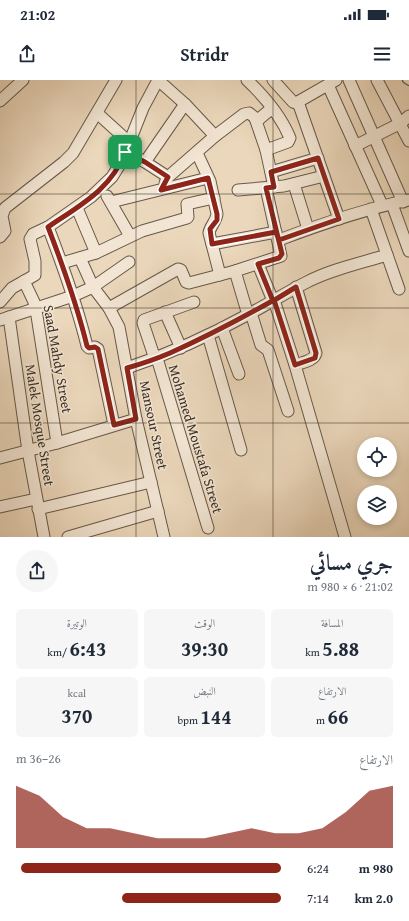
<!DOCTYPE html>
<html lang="ar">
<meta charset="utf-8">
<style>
:root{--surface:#fff;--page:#f6f6f7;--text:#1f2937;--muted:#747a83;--accent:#8f2418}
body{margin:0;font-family:"Gentium Book Plus",Amiri,serif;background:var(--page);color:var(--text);direction:rtl;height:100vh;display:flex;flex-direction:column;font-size:15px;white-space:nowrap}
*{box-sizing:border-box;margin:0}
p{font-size:13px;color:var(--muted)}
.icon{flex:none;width:22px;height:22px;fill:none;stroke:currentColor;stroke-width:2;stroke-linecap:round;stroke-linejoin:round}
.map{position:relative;height:457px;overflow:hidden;direction:ltr}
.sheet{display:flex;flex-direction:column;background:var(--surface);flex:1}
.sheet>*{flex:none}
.controls{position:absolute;left:357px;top:357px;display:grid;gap:8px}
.controls a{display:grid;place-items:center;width:40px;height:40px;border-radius:50%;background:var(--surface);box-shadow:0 2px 6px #0003;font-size:20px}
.pin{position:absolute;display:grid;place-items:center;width:34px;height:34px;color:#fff;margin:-17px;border-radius:8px;box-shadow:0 2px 6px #0006}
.round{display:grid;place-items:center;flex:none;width:42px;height:42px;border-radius:21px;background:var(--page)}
.head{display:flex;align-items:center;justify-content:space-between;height:68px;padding:0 16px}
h1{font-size:22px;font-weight:800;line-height:30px}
.stats{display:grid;grid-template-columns:repeat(3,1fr);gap:6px;height:68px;padding:4px 16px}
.stats div{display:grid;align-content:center;border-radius:6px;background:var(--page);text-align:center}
.stats b{font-size:20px;font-weight:800}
.stats small{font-size:11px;font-weight:400}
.stats p{font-size:11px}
.chart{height:112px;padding:8px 16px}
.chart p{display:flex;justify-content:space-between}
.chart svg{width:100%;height:72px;margin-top:4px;fill:var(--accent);opacity:.7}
ul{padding:0 16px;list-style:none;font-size:13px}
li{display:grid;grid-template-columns:64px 48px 1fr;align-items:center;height:30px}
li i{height:10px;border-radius:5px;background:var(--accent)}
.status{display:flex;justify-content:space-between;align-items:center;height:28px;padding:0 20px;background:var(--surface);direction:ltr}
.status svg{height:11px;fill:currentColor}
header{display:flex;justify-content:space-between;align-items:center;height:52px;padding:0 16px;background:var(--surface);font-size:18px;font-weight:800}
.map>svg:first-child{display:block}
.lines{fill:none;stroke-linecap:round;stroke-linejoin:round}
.lane-casing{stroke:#66594a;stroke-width:8}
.street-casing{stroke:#66594a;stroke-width:13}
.lane{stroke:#f2e5d3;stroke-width:5.5}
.street{stroke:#f2e5d3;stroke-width:11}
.route-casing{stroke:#fff;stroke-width:8}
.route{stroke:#8f2418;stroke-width:5}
.grid{fill:none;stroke:#3a2f24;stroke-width:1;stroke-opacity:0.55}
.labels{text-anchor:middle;stroke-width:3;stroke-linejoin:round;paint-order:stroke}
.street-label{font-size:14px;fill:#3a2f24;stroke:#f2e5d3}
</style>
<div class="status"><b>21:02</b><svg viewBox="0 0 49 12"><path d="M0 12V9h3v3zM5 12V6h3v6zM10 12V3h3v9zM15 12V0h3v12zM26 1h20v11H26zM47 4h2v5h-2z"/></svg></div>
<header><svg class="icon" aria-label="menu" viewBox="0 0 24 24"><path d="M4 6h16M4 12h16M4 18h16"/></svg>Stridr<svg class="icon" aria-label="share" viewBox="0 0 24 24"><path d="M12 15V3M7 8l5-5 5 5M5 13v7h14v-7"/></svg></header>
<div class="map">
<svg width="409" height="457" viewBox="0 0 409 457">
<rect width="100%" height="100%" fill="#ebd7bb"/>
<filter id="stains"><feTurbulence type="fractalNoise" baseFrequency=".005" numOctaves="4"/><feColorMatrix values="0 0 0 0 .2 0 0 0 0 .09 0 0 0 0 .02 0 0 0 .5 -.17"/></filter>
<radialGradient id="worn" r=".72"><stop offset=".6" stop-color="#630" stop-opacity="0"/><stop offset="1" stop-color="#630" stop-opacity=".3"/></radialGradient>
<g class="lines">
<defs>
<path id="lane" d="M406,0L409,2"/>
<g id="street">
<path d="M158,0L185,24L215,56"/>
<path d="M247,0C264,16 281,36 290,58L288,62L266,70"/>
<path d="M273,0L293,22L296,23L336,0"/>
<path d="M349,0L403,122"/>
<path d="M377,0L409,61"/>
<path d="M328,5L382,125"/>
<path d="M0,21L23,0"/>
<path d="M298,22L339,139"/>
<path d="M97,33L129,62"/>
<path d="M255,38L266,70L274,107"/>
<path d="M355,66L401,43L409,36"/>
<path d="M125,72L145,82L168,97L165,103"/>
<path d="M197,73L210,101L217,134C216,142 210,146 209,153L220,195"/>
<path d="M145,82L185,24"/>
<path d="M271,92L318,78"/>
<path d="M168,97L215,56L244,34L249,33L258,40L272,28"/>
<path d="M294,104L308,149"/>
<path d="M238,110L284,106L324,96"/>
<path d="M107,116L130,156"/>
<path d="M111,122L208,98"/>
<path d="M392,124L409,171"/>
<path d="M77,128L96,173"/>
<path d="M371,129L399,209"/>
<path d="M48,147C63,186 77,225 87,266L89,268L95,267L98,269L114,345"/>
<path d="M0,157L5,151L2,136L5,128L64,82L73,73L116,0"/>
<path d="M279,160C321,144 364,129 409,120"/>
<path d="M212,164L276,152"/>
<path d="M80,178L93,207L109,228L119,247L136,339L164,457"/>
<path d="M62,183L96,173L142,151L187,138L188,137L187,124L214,118"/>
<path d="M258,184L273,221"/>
<path d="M235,191L248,235"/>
<path d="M24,201L34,222L37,236L57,363"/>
<path d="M274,220L295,285L345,457"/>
<path d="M0,222L12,208L35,195V181L30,159L33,154L48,147L91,117L112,97L122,81L143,28L158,0"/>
<path d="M109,228L178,189L181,190L186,202L189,203L235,191L281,176L266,108"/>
<path d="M165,232L181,268"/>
<path d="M251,233L261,265L268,270L288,331"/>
<path d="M9,237L28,371L44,457"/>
<path d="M0,240L73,216L93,207L129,182"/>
<path d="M222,248L239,294"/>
<path d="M208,255L241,370"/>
<path d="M157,278L208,448"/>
<path d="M155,279L143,243L144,240L194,222"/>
<path d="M295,285C303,282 314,281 316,273L296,207"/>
<path d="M127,288C169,274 209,256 249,234C268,224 287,212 307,202C332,189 361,183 387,175"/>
<path d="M0,378L57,363L136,339"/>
<path d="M0,427L36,419"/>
<path d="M38,429L151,402"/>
<path d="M68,457L158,431"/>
</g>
</defs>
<use href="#lane" class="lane-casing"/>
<use href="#street" class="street-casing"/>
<use href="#lane" class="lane"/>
<use href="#street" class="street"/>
</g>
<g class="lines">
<defs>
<path id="route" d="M125,72C112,109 79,126 48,147C63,186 77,225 87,266L89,268L95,267L98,269L114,345L136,339L127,288C141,284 156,279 170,273C206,257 240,239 274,220L295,285L315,278L316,273L296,207L273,221L258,184L279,178L282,174L266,108L274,107L271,92L318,78L339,139L279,160L276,152L212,164L210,149L217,140V134L208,98L161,110L168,97L145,82L125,72"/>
</defs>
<use href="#route" class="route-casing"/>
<use href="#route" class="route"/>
</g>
<path class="grid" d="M136,0V457M273,0V457M0,114H409M0,228H409M0,343H409"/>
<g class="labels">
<g class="street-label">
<text transform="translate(58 279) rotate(80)" y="5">Saad Mahdy Street</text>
<text transform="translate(40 345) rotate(81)" y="5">Malek Mosque Street</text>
<text transform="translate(154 345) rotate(78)" y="5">Mansour Street</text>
<text transform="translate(196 359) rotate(73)" y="5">Mohamed Moustafa Street</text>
</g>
</g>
<rect width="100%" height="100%" filter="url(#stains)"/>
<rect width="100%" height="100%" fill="url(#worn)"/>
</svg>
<div class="controls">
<a><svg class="icon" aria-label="locate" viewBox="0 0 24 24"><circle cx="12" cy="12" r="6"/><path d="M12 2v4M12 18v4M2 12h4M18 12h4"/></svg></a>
<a><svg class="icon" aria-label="layers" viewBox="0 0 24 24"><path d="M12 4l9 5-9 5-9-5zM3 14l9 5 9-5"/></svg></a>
</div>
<div class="pin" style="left:125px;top:72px;background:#1e9e55"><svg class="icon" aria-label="arrive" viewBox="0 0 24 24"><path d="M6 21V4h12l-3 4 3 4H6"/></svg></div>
</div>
<section class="sheet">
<div class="head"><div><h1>جري مسائي</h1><p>21:02 · 6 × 980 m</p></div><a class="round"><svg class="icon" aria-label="share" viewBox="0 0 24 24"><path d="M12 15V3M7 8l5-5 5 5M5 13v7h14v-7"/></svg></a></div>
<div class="stats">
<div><p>المسافة</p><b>5.88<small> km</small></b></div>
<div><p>الوقت</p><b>39:30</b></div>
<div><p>الوتيرة</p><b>6:43<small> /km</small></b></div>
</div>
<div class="stats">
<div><p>الارتفاع</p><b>66<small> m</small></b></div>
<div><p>النبض</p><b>144<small> bpm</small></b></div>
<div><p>kcal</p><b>370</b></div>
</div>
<div class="chart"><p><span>الارتفاع</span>26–36 m</p>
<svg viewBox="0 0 160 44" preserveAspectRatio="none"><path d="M0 44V6L10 12L20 25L30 32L40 32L50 35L60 38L70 38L80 38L90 35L100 32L110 35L120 35L130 32L140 22L150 9L160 6V44z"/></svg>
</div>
<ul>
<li><b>980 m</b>6:24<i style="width:98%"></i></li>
<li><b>2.0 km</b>7:14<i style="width:60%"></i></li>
</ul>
</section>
